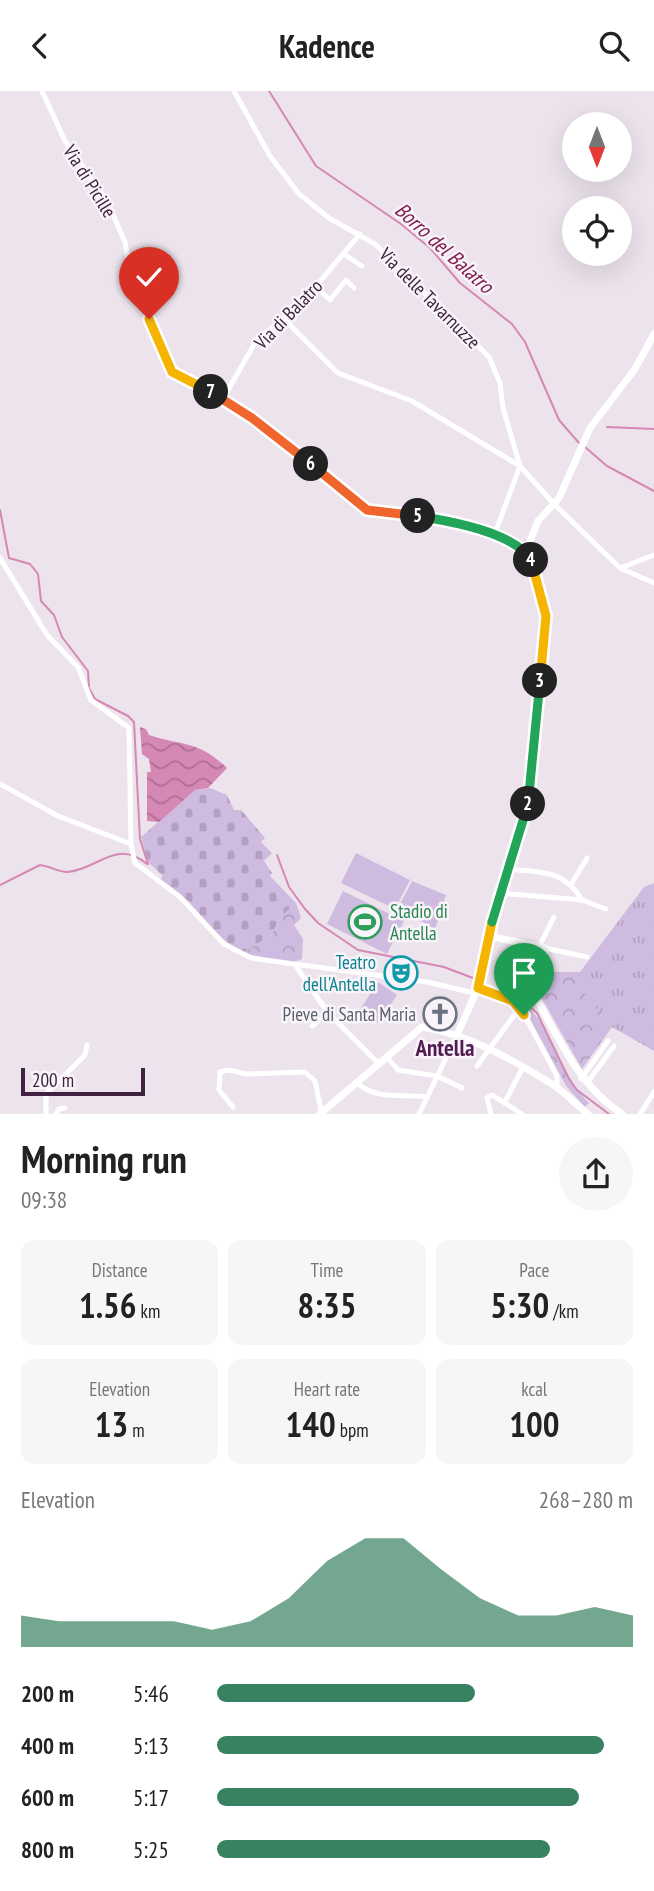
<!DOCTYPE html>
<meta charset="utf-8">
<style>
:root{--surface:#fff;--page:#f6f6f6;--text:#222;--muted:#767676;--accent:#398261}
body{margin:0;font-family:"PT Sans Narrow",sans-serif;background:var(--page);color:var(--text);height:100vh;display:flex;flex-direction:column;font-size:26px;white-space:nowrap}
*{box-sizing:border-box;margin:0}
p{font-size:23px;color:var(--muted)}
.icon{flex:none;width:38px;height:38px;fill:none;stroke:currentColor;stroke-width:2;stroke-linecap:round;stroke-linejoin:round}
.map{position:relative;height:1023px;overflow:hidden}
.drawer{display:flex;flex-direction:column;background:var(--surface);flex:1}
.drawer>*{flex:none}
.needle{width:46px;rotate:180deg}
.buttons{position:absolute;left:562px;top:21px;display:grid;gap:14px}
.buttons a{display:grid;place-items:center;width:70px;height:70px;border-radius:50%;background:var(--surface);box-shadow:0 7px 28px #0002;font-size:35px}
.scale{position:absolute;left:21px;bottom:18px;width:124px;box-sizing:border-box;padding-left:7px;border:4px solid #40213f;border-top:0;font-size:19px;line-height:24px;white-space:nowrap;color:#40213f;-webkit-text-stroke:5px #f8f4fa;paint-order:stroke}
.pin{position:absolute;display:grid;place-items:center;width:60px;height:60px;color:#fff;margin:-72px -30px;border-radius:50% 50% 50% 0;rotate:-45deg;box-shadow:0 0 7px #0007}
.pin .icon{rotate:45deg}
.km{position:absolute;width:35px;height:35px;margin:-18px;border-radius:50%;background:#222;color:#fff;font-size:19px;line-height:35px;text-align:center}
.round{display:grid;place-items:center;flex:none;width:74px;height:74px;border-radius:37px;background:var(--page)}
.overview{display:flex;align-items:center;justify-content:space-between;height:119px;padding:0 21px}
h1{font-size:38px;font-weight:700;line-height:52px}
.metrics{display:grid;grid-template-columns:repeat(3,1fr);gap:10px;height:119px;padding:7px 21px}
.metrics div{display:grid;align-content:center;border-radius:14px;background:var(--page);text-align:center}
.metrics b{font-size:35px;font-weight:700}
.metrics small{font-size:19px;font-weight:400}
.metrics p{font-size:19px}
.chart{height:196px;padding:14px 21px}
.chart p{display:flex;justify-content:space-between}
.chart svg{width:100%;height:126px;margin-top:7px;fill:var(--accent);opacity:.7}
ul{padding:0 21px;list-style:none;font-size:23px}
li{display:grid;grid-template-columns:112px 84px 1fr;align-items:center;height:52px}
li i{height:18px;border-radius:9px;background:var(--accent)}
header{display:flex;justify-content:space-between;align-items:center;height:91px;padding:0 21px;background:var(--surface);font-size:32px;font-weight:700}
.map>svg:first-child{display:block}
.grass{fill:url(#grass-tufts)}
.cemetery{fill:url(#cemetery-stones)}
.park{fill:url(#park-crowns)}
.pitch{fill:#cfbbdf}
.water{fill:url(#water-waves)}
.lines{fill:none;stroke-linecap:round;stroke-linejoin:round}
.stream{stroke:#d588b3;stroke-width:2}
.street{stroke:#fff;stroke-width:5}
.secondary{stroke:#fff;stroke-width:7}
.split-1-casing{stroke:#fff;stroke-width:14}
.split-2-casing{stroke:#fff;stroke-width:14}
.split-3-casing{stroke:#fff;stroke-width:14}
.split-4-casing{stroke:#fff;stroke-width:14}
.split-5-casing{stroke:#fff;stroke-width:14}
.split-6-casing{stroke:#fff;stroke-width:14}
.split-7-casing{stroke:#fff;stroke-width:14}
.split-8-casing{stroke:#fff;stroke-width:14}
.split-1{stroke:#f5b400;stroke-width:9}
.split-2{stroke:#22a559;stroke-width:9}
.split-3{stroke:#22a559;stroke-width:9}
.split-4{stroke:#f5b400;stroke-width:9}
.split-5{stroke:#22a559;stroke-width:9}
.split-6{stroke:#f0652b;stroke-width:9}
.split-7{stroke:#f0652b;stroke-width:9}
.split-8{stroke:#f5b400;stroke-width:9}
.labels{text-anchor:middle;stroke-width:5;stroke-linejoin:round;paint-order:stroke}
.street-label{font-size:19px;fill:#40213f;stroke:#f8f4fa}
.leisure-label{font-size:19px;fill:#27864d;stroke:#f8f4fa;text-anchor:start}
.culture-label{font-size:19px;fill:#0d838f;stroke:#f8f4fa;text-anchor:end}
.worship-label{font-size:19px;fill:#5b616d;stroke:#f8f4fa;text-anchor:end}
.water-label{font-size:21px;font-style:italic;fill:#7f1850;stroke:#f8f4fa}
.quarter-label{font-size:23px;font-weight:bold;fill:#531c50;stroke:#f8f4fa}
</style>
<header><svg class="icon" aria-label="back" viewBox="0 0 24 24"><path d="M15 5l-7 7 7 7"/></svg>Kadence<svg class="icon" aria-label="search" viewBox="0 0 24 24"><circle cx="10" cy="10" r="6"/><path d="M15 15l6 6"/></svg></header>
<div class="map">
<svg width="654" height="1023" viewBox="0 0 654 1023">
<defs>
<pattern id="grass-tufts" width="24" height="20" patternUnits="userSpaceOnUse" patternTransform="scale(1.75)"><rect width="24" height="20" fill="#cfbbdf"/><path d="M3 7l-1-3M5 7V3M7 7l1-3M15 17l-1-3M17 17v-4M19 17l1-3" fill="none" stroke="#b3a0c0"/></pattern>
<pattern id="cemetery-stones" width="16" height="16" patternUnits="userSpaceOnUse" patternTransform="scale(1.75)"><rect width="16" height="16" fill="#cfbbdf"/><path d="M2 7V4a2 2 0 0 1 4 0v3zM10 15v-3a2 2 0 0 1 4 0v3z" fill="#b3a0c0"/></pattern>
<pattern id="park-crowns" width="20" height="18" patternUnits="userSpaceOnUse" patternTransform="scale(1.75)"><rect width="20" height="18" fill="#cfbbdf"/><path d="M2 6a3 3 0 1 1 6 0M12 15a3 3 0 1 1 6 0" fill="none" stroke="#b3a0c0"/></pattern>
<pattern id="water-waves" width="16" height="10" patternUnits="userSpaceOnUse" patternTransform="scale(1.75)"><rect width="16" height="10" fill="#d588b3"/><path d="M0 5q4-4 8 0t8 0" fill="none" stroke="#ae6f93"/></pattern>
</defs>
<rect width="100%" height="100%" fill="#ece3ed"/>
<path class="grass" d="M654,792V960L612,936L579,897L580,881L644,796Z"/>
<path class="cemetery" d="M210,697L227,704L234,719H241L265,747L261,751L272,762L264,770L272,782L270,785L296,812L282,825L271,844L243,862L221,847L187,809L160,789L163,785L148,771L141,746L195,699Z"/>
<g class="park">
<path d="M296,812L301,827L294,834L303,848L302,868L291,872L243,862L271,844L282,825Z"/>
<path d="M543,881H580V897L612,936L582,978L540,904Z"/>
<path d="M526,914C553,939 559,981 589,1012L585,1016L566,995L524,916Z"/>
</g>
<g class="pitch">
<path d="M356,762L410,789L395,818L341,792Z"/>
<path d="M412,790L446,804L435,838L398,817Z"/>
<path d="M343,800L404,830L387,863L327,833Z"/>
<path d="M378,891L397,904L378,932L359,920Z"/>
</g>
<path class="water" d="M140,636L146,638L149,644C182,655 198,649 227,677L208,697L195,699L159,731L147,730V681H151L149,668L142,663Z"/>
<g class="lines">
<g class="stream">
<path d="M269,0L316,75L401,133L430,157L460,192L512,233L525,251L559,329L579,352"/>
<path d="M607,336L654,338"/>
<path d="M585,356L607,375L654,400"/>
<path d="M0,419L9,467L30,473L38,483L41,510L54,524L62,546L88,580L89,597L95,608L128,625L134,631L140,748L148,773"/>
<path d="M277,764L289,796L305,818L318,832L358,859L444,876L478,889"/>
<path d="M0,794L40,774C50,775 58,781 67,781C98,779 115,747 147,773"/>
<path d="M528,914L537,922L569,988L577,999L609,1023"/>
</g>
<g class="street">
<path d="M42,0L65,50L108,112L125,151L135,207L148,223L172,281L252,327L367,419L468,434L517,456L530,465"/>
<path d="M234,0L270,65L299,103L329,127L375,153L489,266L500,292L503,317L520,375L554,413L620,477L654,492"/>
<path d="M344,163L362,175"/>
<path d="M315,195L330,209L346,189L354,197"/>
<path d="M283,227L338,282L412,310L520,375"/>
<path d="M223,308L256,250L299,215L360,143"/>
<path d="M494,445L520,375"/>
<path d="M0,467L47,544L78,576L91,609L129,637L131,753L135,772L180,806L224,853L251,867L427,891L475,902"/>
<path d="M620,477L654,464"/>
<path d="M0,693L58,725L131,753"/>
<path d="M506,778C539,781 564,778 582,809"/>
<path d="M572,792L587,767"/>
<path d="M499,802L582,809L606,818"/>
<path d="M539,856L554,826"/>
<path d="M545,857L587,866"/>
<path d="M296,875L328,922L379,973"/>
<path d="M478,897L489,845"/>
<path d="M520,916L557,985V997"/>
<path d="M312,935L328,922"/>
<path d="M387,966L398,979L437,985L462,997"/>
<path d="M477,975L520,916"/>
<path d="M581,988L608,950"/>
<path d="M587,992L614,955"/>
<path d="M358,993C380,1010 401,1002 427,1006"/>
<path d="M505,1011L522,978"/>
<path d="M233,1016L219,999L220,981L229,979L246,983L305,981L315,990L322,1023"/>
<path d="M46,1023V1003L85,964L87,954"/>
<path d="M56,1023L59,1018L65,1017"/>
<path d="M419,1023L457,944"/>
<path d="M491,1023L487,1007L492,1004L522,1023"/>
<path d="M640,1023L654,1001"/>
</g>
<g class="secondary">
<path d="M457,944L478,897L501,904L520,916L535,905"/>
<path d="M320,1023L422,936C467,943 512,968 550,992C564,1000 575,1013 588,1023"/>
<path d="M622,1023C578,994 560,949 535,905L545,857L489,845L496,812L527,716L535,615L545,563L546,519L530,463V450L538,430L559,407L590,337L635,278L654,243"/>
</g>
</g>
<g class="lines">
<defs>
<path id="split-1" d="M492,831L478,897L513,910L524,924"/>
<path id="split-2" d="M492,831L528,713"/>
<path id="split-3" d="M528,713L540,590"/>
<path id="split-4" d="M531,469L546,525L540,590"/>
<path id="split-5" d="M418,425C449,430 514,441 531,469"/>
<path id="split-6" d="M311,373L367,419L418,425"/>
<path id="split-7" d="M211,301L252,327L311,373"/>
<path id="split-8" d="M149,228L172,281L211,301"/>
</defs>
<use href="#split-1" class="split-1-casing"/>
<use href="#split-2" class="split-2-casing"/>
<use href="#split-3" class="split-3-casing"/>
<use href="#split-4" class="split-4-casing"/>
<use href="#split-5" class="split-5-casing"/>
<use href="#split-6" class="split-6-casing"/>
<use href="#split-7" class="split-7-casing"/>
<use href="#split-8" class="split-8-casing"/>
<use href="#split-1" class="split-1"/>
<use href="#split-2" class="split-2"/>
<use href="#split-3" class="split-3"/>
<use href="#split-4" class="split-4"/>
<use href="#split-5" class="split-5"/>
<use href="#split-6" class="split-6"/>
<use href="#split-7" class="split-7"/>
<use href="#split-8" class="split-8"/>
</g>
<defs>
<symbol id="stadium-ring" viewBox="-11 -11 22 22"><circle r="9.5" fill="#f8f4fa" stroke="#2e9e5b" stroke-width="1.5"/><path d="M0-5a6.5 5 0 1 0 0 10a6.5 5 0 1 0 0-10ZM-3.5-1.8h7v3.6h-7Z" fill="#2e9e5b"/></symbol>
<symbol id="theatre-ring" viewBox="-11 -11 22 22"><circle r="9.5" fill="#f8f4fa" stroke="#0f9aa8" stroke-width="1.5"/><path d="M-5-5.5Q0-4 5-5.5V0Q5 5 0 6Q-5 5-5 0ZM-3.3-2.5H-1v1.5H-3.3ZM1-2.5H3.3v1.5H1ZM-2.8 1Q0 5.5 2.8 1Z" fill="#0f9aa8"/></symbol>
<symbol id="church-ring" viewBox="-11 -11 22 22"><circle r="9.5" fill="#f8f4fa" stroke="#6b7280" stroke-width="1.5"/><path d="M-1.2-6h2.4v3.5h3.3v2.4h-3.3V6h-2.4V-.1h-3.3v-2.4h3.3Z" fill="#6b7280"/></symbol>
</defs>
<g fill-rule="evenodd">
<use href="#stadium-ring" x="346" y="812" width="38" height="38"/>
<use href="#theatre-ring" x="382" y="863" width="38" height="38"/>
<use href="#church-ring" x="421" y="904" width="38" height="38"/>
</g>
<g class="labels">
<g class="street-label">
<text transform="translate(90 90) rotate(58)" y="7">Via di Picille</text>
<text transform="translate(430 207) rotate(45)" y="7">Via delle Tavarnuzze</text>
<text transform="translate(288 223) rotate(-46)" y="7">Via di Balatro</text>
</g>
<g class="leisure-label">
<text x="390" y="827">Stadio di<tspan x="390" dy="22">Antella</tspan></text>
</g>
<g class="culture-label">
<text x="376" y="878">Teatro<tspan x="376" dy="22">dell'Antella</tspan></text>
</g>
<g class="worship-label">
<text x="416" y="930">Pieve di Santa Maria</text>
</g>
<g class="water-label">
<text transform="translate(444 157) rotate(42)" y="7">Borro del Balatro</text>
</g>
<g class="quarter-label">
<text x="445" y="965">Antella</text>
</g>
</g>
</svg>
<div class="buttons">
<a><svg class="needle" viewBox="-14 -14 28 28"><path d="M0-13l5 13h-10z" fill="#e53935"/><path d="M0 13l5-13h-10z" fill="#767676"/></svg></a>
<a><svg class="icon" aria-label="locate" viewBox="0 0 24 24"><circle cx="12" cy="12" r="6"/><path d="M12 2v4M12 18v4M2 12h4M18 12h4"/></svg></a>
</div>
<div class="scale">200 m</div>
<div class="pin" style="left:524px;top:924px;background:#1e9e55"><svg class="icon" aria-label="arrive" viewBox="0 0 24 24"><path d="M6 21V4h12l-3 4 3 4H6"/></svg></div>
<div class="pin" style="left:149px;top:228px;background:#d93025"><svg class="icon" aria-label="check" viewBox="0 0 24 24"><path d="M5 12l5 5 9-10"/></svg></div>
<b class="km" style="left:528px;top:713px">2</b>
<b class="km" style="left:540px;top:590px">3</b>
<b class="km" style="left:531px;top:469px">4</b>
<b class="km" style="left:418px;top:425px">5</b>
<b class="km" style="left:311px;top:373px">6</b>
<b class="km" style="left:211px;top:301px">7</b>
</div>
<section class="drawer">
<div class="overview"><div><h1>Morning run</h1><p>09:38</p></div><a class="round"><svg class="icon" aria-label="share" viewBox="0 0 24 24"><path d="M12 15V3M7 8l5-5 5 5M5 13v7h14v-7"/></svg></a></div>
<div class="metrics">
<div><p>Distance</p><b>1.56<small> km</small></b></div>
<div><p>Time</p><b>8:35</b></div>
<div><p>Pace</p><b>5:30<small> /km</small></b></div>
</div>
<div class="metrics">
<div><p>Elevation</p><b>13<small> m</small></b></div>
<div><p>Heart rate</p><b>140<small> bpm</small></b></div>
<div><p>kcal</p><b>100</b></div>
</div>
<div class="chart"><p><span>Elevation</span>268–280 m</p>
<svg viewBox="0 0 160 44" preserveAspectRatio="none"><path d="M0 44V33L10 35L20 35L30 35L40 35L50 38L60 35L70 27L80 14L90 6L100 6L110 17L120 27L130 33L140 33L150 30L160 33V44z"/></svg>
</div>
<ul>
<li><b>200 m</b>5:46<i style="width:62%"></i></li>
<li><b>400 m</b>5:13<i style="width:93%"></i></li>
<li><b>600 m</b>5:17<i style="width:87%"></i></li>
<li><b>800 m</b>5:25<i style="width:80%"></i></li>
</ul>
</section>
